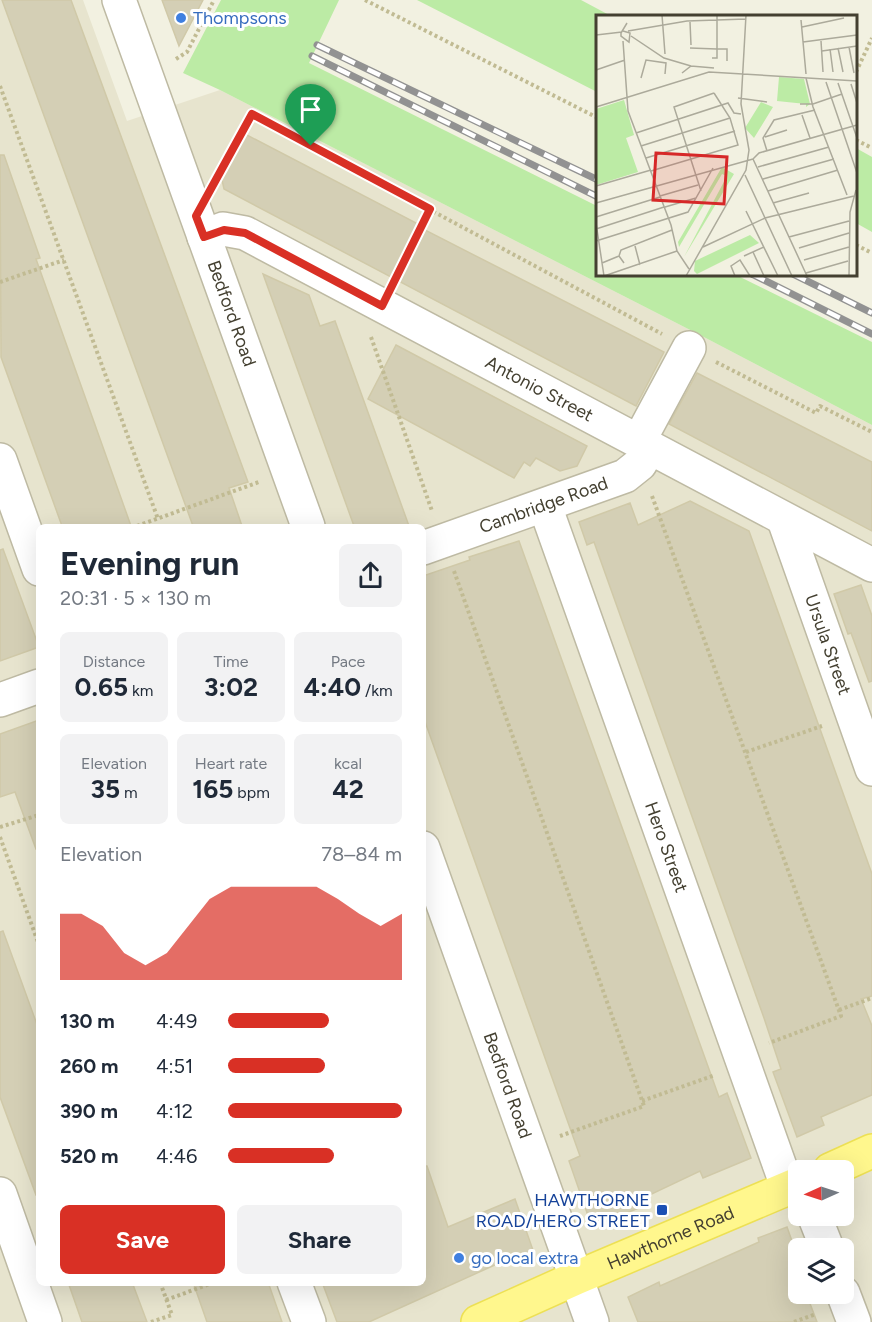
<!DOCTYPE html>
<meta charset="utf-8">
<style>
:root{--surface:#fff;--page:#f2f2f3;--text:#1f2937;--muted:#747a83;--accent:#d93025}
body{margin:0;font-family:Figtree,sans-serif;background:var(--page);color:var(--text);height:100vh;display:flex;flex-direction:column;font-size:22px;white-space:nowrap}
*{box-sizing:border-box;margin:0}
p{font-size:20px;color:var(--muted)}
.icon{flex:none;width:33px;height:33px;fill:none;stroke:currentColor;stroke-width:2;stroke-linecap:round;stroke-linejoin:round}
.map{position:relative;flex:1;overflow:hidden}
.details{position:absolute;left:36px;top:524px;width:390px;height:762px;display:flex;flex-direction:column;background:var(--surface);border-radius:9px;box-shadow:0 6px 24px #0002}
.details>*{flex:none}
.needle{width:39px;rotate:267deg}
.buttons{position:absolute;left:788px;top:1160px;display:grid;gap:12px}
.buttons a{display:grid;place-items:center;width:66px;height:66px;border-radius:9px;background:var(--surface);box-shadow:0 6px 24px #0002;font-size:30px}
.pin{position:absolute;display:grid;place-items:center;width:51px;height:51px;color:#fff;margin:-62px -26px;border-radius:50% 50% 50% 0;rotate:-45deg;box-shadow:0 0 6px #0007}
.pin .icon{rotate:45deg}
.round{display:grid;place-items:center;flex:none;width:63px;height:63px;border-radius:9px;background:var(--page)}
.headline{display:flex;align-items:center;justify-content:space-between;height:102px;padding:0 24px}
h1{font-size:33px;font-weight:700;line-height:45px}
.figures{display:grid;grid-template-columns:repeat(3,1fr);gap:9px;height:102px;padding:6px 24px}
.figures div{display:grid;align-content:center;border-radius:9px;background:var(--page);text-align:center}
.figures b{font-size:26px;font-weight:700}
.figures small{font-size:16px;font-weight:400}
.figures p{font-size:16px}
.chart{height:168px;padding:12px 24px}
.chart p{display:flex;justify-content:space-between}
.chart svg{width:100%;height:108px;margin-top:6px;fill:var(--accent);opacity:.7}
.button{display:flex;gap:12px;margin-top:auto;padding:12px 24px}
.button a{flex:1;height:69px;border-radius:9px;background:var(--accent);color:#fff;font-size:24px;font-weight:700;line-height:69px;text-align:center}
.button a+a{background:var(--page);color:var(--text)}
ul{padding:0 24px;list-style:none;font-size:20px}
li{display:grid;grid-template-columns:96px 72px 1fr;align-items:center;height:45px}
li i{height:15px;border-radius:8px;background:var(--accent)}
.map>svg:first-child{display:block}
.residential{fill:#e7e4ce;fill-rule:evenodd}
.green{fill:#bceba5}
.building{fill:#d4cfb5;stroke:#d0c9a8;stroke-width:1.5}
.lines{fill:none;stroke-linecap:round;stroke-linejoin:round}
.minor-casing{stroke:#bebaa3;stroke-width:36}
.primary-casing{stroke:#ede054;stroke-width:36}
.path{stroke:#c1bb93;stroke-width:4;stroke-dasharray:3 3;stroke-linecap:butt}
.minor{stroke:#fff;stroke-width:33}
.primary{stroke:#fff78d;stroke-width:33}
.rail-casing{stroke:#929292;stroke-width:7}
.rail{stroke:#fff;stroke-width:4.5;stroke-dasharray:14;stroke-linecap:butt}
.route-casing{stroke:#fff;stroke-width:12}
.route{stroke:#d93025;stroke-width:8}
.shop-dot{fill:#3f7fe0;stroke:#fff;stroke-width:2}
.transit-dot{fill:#1a4fb4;stroke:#fff;stroke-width:2}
.labels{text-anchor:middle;stroke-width:6;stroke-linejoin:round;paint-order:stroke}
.shop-label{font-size:18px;fill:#366cbe;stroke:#fff;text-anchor:start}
.street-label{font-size:18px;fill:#444031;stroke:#fff}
.transit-label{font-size:18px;fill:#164399;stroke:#fff;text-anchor:end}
.inset-road{fill:none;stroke:#acaa9b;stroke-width:1.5}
.view{fill:#d62828;fill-opacity:0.15;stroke:#d62828;stroke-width:3}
.inset-edge{fill:none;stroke:#444031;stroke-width:3}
</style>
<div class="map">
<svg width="872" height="1322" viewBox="0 0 872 1322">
<rect width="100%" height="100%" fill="#f2f1e1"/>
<path class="residential" d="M0,0H83L127,121L220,90L700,335L872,425V1322H0ZM39,526H423V1282H39ZM798,1170H843V1215H798ZM798,1248H843V1293H798Z"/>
<g class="green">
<path d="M221,0H339L309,63L597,206L598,274L736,275L872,342V425L700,335L220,90L183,73Z"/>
<path d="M417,0H581L611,16H598L597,92Z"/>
<path d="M856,148L872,157V232L856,223Z"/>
</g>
<g class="building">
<path d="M2,0H71L248,482L229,488L242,526H193Z"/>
<path d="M162,0H203L179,46Z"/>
<path d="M243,133L420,225L419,227L664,352L636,406L224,189L221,175Z"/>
<path d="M0,155H4L40,258L36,259L131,526H62L1,357Z"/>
<path d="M263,274L309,295L320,326L335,321L409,526H354Z"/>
<path d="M396,345L587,446L577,466L560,471L536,458L530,466L524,462L514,478L368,399Z"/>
<path d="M697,373L872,462V531L669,424Z"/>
<path d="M690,501L749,531L872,874V996L861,999L872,1026V1095L821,1117L824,1125L797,1137L773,1072L781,1069L764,1018L594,542L587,545L579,522L630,503L638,525Z"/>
<path d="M519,541L719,1097L727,1093L751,1158L703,1178L700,1171L643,1198L646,1205L592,1227L569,1161L580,1156L423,716V576L470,560L469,557Z"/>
<path d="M3,549L39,647L0,661V550Z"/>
<path d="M861,585L872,616V681L869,682L851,633L848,634L834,594Z"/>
<path d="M39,720V848L36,849L15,792L0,797V734Z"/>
<path d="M3,931L39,1030V1194L36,1195L0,1097V932Z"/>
<path d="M423,1166H427L448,1227L515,1199L534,1253L510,1264L508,1259L369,1322H337L322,1282H423Z"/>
<path d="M787,1227L798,1258V1293H806L817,1322H638L628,1297L659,1282L660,1286L759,1242L758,1238Z"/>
<path d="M68,1282H132L147,1322H82Z"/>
<path d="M193,1282H268L282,1322H207Z"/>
</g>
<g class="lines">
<defs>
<g id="minor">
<path id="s1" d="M119,0L308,526"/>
<path id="s2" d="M204,237L223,229L245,233L872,565"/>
<path d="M639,441L689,348"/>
<path d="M0,460L39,569"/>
<path id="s3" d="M545,506L788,1189"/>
<path id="s4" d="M784,520L872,769"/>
<path id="s5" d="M423,548L625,476L640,464L650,447"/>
<path d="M0,700L39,686"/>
<path id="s6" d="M423,848L592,1322"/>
<path d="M0,1194L45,1322"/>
<path d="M814,1215L827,1248"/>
<path d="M294,1282L309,1322"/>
<path d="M843,1293L854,1322"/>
</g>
<g id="primary">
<path d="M830,1170L872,1151"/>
<path id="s7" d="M478,1322L576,1278L798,1184"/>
</g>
</defs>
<use href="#minor" class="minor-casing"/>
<use href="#primary" class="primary-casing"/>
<g class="path">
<path d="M365,0L598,118"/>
<path d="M176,59L187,52L214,0"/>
<path d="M856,72L872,38"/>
<path d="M0,86L158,519"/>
<path d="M856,140L872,148"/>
<path d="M218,175L251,114L662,334"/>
<path d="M856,245L872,253"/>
<path d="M397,276L430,209"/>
<path d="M0,282L64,260"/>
<path d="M371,337L432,511"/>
<path d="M716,362L816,413L820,406L872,432"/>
<path d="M652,496L841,1016L769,1043"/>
<path d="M137,526L259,482"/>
<path d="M454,571L644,1106L560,1136"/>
<path d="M746,752L822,726"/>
<path d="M0,827L39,815"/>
<path d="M0,837L39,945"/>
<path d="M839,1010L872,998"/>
<path d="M642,1101L715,1075"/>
<path d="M166,1300L215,1282"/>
<path d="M151,1322L172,1315L160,1282"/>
<path d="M794,1322L816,1314"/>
</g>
<use href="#minor" class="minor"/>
<use href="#primary" class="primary"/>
<defs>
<g id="rail">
<path d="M317,45L598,180"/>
<path d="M312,56L598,197"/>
<path d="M752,274L872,334"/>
<path d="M793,274L872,313"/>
</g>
</defs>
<use href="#rail" class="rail-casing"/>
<use href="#rail" class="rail"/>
</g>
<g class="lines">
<defs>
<path id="route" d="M252,114L430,209L382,306L245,233L224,230L204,237L196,216Z"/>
</defs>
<use href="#route" class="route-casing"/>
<use href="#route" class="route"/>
</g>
<g class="shop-dot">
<circle cx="181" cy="18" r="6"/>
<circle cx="459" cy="1258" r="6"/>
</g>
<rect class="transit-dot" x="656" y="1204" width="12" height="12" rx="3"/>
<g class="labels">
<g class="shop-label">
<text x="193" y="24">Thompsons</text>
<text x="471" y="1264">go local extra</text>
</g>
<g class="street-label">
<text dy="6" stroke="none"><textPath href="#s1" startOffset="333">Bedford Road</textPath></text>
<text dy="6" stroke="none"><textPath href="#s2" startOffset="376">Antonio Street</textPath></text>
<text dy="6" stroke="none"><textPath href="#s5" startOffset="128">Cambridge Road</textPath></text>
<text dy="6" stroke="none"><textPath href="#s4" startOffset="132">Ursula Street</textPath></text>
<text dy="6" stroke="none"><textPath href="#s3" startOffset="362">Hero Street</textPath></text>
<text dy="6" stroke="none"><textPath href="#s6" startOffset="252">Bedford Road</textPath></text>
<text dy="6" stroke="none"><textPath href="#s7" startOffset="210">Hawthorne Road</textPath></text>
</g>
<g class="transit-label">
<text x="650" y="1206">HAWTHORNE<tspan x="650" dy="21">ROAD/HERO STREET</tspan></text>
</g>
</g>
<g transform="translate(596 15)">
<rect width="261" height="261" fill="#f2f1e1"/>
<path d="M183,62L208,64L214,89L210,92V89L181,86ZM28,85L38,120L30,123L42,157L0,170V94ZM165,87L177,92L158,123L149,113ZM126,152L138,159L88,242L131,161L126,159L83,232L82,227ZM154,220L163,228L101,259L98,256L99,246Z" fill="#bceba5"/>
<path class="inset-road" d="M66,0L69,39M205,5L210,59M94,7L95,30M206,12L248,3M27,16L34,18L33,27L25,21V18L31,8M32,16L91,6L150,4M0,20L26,17M35,21L68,43L95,51M27,26L32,96L75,210L81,236L93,254M225,26L227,57M207,27L261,20M253,32L258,58M94,33L121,34M242,33L247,57M121,34H131V46M234,34L237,57M226,36L261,31M116,43H121V0M0,55L29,45M86,58L95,51L118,53M45,63L50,45L70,48L69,59M210,63L217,92L251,180M230,67L261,158M242,68L261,123M255,69L261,88M142,83L171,87M204,89H217L246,79M0,92L113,57L261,66M206,100L214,123M40,118L132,88L138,98L145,99M169,122L191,115M45,131L134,103M171,136L167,123L178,105L219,95M50,143L139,116M157,144L211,261M157,144L163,138L261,110M162,152L233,132M55,156L142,130L134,103L118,78M149,160L196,261M167,164L238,144M0,171L55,155M105,176L78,92L118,78M172,176L242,155M64,181L102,170M0,188L157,144M177,188L213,178M69,192L100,183M150,196L182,261M0,202L64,182M0,208L8,261M0,214L68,192M193,222L253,206M0,226L92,197L117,153M39,231L44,250M107,232L169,203L258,181M203,233L253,218M157,237L168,261M23,241L25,235L76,215M148,241L168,232M208,245L253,232M6,248L23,241L28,248M210,258L252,246M8,261L81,236M90,261L150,155L153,135L145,89L150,0M139,261L135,251L144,245L154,261M253,261L254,197L260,175"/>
<path class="view" d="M60,138L131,142L128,189L57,185Z"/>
<rect width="261" height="261" class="inset-edge"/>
</g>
</svg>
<div class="buttons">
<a><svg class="needle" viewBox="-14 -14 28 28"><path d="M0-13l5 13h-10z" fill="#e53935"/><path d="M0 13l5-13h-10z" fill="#747a83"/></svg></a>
<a><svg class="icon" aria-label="layers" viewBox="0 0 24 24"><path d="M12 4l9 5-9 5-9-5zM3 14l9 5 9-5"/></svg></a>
</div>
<div class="pin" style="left:311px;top:146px;background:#1e9e55"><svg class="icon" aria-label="arrive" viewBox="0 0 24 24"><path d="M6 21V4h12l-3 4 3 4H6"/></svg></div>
<section class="details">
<div class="headline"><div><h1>Evening run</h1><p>20:31 · 5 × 130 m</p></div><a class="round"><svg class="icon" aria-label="share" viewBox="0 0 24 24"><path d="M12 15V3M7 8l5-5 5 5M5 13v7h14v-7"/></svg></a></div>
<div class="figures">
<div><p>Distance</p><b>0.65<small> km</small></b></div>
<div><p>Time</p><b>3:02</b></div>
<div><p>Pace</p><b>4:40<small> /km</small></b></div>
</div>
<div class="figures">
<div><p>Elevation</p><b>35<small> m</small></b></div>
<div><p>Heart rate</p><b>165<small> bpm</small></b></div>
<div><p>kcal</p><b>42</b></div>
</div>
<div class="chart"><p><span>Elevation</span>78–84 m</p>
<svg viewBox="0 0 160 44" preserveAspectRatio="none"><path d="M0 44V17L10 17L20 22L30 33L40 38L50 33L60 22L70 11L80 6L90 6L100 6L110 6L120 6L130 11L140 17L150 22L160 17V44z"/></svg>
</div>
<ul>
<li><b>130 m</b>4:49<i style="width:58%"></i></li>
<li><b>260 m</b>4:51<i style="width:56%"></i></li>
<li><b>390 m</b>4:12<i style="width:100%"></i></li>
<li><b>520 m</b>4:46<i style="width:61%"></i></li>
</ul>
<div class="button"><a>Save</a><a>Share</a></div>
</section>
</div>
